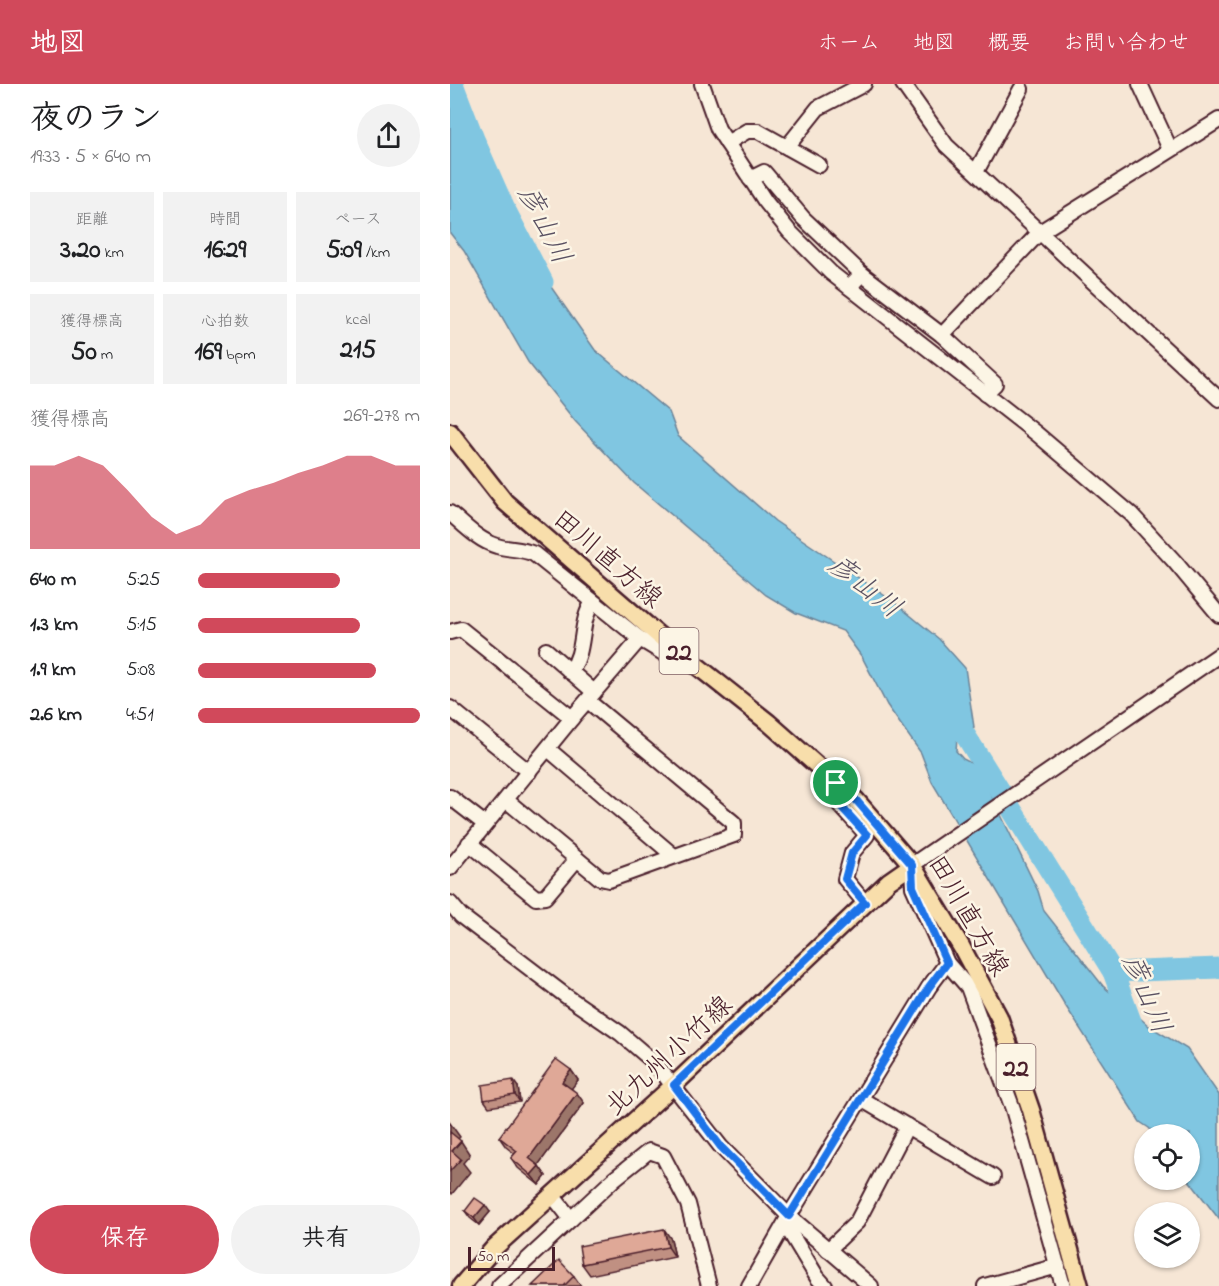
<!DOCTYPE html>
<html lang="ja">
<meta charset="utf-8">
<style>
:root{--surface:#fff;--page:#f2f2f2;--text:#202124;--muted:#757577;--accent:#d1495b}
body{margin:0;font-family:"Indie Flower","Klee One",sans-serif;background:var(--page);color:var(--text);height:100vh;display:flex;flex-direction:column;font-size:22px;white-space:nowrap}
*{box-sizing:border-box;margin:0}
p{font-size:20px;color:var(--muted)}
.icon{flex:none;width:33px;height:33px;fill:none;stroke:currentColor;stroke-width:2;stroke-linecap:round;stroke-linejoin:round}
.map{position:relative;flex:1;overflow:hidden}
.drawer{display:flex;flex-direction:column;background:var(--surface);width:450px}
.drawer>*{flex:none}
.tools{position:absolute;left:684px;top:1040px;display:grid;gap:12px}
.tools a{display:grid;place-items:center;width:66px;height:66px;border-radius:50%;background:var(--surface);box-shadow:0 2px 4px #0004;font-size:30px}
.scale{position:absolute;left:18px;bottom:15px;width:87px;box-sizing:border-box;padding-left:6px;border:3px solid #4a1f2b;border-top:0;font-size:16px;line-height:21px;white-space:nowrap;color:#4a1f2b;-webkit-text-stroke:4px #fcf5e5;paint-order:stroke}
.pin{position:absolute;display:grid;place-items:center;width:51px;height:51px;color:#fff;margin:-26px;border:3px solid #fff;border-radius:50%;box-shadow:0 2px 6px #0007}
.round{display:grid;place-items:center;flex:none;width:63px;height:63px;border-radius:32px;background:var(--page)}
.summary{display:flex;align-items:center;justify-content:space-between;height:102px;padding:0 30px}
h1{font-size:33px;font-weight:800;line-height:45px}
.metrics{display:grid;grid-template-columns:repeat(3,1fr);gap:9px;height:102px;padding:6px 30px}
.metrics div{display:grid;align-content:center;border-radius:0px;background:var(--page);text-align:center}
.metrics b{font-size:26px;font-weight:800}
.metrics small{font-size:16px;font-weight:400}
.metrics p{font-size:16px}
.chart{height:168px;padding:12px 30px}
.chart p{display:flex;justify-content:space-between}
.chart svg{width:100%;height:108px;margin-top:6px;fill:var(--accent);opacity:.7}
.action{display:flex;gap:12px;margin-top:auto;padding:12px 30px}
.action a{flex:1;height:69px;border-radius:36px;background:var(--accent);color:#fff;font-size:24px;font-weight:800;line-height:69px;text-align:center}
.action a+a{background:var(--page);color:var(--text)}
ul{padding:0 30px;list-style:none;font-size:20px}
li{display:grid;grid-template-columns:96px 72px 1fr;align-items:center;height:45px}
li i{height:15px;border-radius:8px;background:var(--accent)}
header{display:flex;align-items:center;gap:36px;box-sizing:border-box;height:84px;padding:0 30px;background:var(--accent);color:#fff}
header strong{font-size:28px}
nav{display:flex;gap:33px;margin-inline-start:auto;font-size:21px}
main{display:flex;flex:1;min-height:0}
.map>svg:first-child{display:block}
.water{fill:#80c6e1;stroke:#6a8398;stroke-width:1.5}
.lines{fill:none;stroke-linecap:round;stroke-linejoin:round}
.river{stroke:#80c6e1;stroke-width:21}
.minor-casing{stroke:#4a1f2b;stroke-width:18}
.major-casing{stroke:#4a1f2b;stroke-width:21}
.minor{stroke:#fcf5e5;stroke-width:14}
.major{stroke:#f8deab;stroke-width:16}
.wall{fill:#c09082;stroke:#4a1f2b;stroke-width:1.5}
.shaded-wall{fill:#9c766a;stroke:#4a1f2b;stroke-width:1.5}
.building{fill:#dfa897;stroke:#4a1f2b;stroke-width:1.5}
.route-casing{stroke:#fff;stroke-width:12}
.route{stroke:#1a73e8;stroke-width:8}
.labels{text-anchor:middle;stroke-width:5;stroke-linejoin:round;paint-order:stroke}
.shield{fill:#fcf5e5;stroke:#7f5f63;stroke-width:1.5}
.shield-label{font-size:26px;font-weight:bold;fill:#4a1f2b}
.street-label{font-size:27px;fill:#4a1f2b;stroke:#fcf5e5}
.water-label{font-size:28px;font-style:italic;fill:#5a5162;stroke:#fcf5e5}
</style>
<header>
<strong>地図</strong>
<nav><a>ホーム</a><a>地図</a><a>概要</a><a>お問い合わせ</a></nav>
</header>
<main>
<section class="drawer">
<div class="summary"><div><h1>夜のラン</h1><p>19:33 · 5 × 640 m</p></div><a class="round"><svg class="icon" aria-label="share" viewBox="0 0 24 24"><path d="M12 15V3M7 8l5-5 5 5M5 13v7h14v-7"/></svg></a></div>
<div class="metrics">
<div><p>距離</p><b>3.20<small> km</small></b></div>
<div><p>時間</p><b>16:29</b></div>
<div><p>ペース</p><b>5:09<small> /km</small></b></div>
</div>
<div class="metrics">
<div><p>獲得標高</p><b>50<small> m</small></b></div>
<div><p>心拍数</p><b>169<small> bpm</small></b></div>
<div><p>kcal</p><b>215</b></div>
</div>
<div class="chart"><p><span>獲得標高</span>269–278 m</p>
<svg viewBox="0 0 160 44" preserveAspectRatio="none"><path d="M0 44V10L10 10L20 6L30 10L40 20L50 31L60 38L70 34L80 24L90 20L100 17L110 13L120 10L130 6L140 6L150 10L160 10V44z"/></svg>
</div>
<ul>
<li><b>640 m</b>5:25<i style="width:64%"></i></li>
<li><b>1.3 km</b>5:15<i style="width:73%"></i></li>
<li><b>1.9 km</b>5:08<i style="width:80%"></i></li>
<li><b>2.6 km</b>4:51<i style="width:100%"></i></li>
</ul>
<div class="action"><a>保存</a><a>共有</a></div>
</section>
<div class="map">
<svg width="769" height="1202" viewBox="0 0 769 1202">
<rect width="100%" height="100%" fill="#f6e6d5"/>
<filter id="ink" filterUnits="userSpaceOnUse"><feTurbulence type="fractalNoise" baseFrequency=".0167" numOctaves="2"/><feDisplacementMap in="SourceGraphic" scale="12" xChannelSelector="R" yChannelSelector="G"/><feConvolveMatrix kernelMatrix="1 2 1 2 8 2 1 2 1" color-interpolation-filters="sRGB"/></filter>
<g filter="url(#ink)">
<path class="water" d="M0,0H11L48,127L145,266L219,328L228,352L325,437L444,518L489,555L515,584L524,643L507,653L506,667L513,675L527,682L588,807L594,827L653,902L699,942L737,965L769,1011V1135L738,1095L740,1050H704L699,1044L690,1038L615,921L482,698L471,669L437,621L412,573L393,547L346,529L316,511L184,399L125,337L78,278L14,167L0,149Z"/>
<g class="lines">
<g class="river">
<path d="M3,0L24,55L54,123L93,198"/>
<path d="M499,625L663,888L685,948"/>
<path d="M663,888L769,884"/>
</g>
<defs>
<g id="minor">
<path d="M252,0L268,45L315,117L339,147L381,189L587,350L681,430L725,478L769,531"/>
<path d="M453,0L496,61L769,315"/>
<path d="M690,0L720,65"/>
<path d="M277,59L297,47H308L369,81"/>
<path d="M337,63L368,24L414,0"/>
<path d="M526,88L571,5"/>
<path d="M300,95L314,88L353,134L412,190"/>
<path d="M399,203L412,190L492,251L590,148L769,36"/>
<path d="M492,251L545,300L535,310"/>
<path d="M0,429C14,441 29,457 47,462C60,466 70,464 84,470L190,555L218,572H235"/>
<path d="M0,548L11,545L122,634"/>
<path d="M96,566L144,608"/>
<path d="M120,588C137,566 128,539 143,518"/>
<path d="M0,624L79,688"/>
<path d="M98,665L224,772"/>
<path d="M386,698L378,708L417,751L402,769L395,795L415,819"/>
<path d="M0,713L35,740"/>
<path d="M56,716L150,794L159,796L284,751V739L138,617"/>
<path d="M19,759L86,814L95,813L127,775"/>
<path d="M0,784L122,634L190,555"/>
<path d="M0,819L11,832L116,912L170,949L205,979L271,1063L339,1132L421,1202"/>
<path d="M411,1015L543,1093"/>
<path d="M121,1135L164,1095L199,1067L213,1072L238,1120L259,1202"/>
<path d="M335,1140L367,1193L375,1202"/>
<path d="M378,1166L407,1138L457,1042"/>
<path d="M49,1202L121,1135L102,1111"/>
<path d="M299,1202L339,1132L479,903L497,879"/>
<path d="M535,1202L608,1182"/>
<path d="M613,1202L563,1025L518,903L497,879L463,803L462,781L769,571"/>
</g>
<g id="major">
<path d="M0,348L55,418L207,550L319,639L406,716L462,781L512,864L549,933L581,1026L630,1202"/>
<path d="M11,1202L44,1164L224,1001L439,797L462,781"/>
</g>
</defs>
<use href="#minor" class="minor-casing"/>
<use href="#major" class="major-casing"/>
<use href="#minor" class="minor"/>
<use href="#major" class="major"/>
</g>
<g class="wall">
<path d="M121,986L128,996L121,1004L134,1019L88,1081L96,1092L89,1101L68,1084L61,1074L65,1070L56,1063L49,1053Z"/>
<path d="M68,1003L70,1018L39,1023L34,1016Z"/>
<path d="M15,1127L40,1128L29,1141L20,1134Z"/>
<path d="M221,1155L225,1173L140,1191L132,1180Z"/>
<path d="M124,1192L131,1202H82Z"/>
</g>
<g class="shaded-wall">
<path d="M121,986L128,996L119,1008L112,998Z"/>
<path d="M63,996L68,1003L70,1018L65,1011Z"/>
<path d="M127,1009L134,1019L86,1084L79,1074Z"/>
<path d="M0,1039L10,1053L5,1058L0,1050Z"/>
<path d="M11,1057L20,1071L13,1079L20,1088L2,1110L0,1107V1087L2,1067Z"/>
<path d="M89,1082L96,1092L89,1101L81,1091Z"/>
<path d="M35,1121L40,1128L29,1141L24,1134Z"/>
<path d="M214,1145L221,1155L225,1173L218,1163Z"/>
</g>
<g class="building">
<path d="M106,975L121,986L112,998L127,1009L79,1074L89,1082L81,1091L61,1074L67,1067L49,1053Z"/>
<path d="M63,996L65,1011L34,1016L32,1001Z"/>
<path d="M0,1048L11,1057L2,1067L11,1075L0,1087Z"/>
<path d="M25,1114L35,1121L24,1134L15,1127Z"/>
<path d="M214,1145L218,1163L132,1180L129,1162Z"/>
<path d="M109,1176L124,1192L114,1202H82Z"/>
</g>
</g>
<g class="lines" filter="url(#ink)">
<defs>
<path id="route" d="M386,699L406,716L462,781L463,803L497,879L479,903L339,1132L271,1063L224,1001L415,819L395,795L402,769L417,751L378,708Z"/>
</defs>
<use href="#route" class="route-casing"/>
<use href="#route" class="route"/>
</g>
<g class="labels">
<g class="shield">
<rect x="209.5" y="544" width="39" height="46" rx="4.5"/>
<rect x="546.5" y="960" width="39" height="46" rx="4.5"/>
</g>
<g class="shield-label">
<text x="229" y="576">22</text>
<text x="566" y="992">22</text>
</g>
<g class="street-label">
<text transform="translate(158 474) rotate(41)" y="9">田川直方線</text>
<text transform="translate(519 831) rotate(60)" y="9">田川直方線</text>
<text transform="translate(218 971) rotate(-43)" y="9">北九州小竹線</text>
</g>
<g class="water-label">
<text transform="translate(96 140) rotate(63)" y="10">彦山川</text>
<text transform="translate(416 501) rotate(38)" y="10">彦山川</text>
<text transform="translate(698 909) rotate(67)" y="10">彦山川</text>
</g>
</g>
</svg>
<div class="tools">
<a><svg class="icon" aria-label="locate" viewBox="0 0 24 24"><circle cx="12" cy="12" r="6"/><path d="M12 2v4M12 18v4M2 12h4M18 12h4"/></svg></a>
<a><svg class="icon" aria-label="layers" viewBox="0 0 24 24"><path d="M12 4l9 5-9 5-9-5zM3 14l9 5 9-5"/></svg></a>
</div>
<div class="scale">50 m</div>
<div class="pin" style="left:386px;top:699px;background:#1e9e55"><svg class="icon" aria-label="arrive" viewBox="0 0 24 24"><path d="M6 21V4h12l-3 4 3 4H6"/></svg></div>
</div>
</main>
